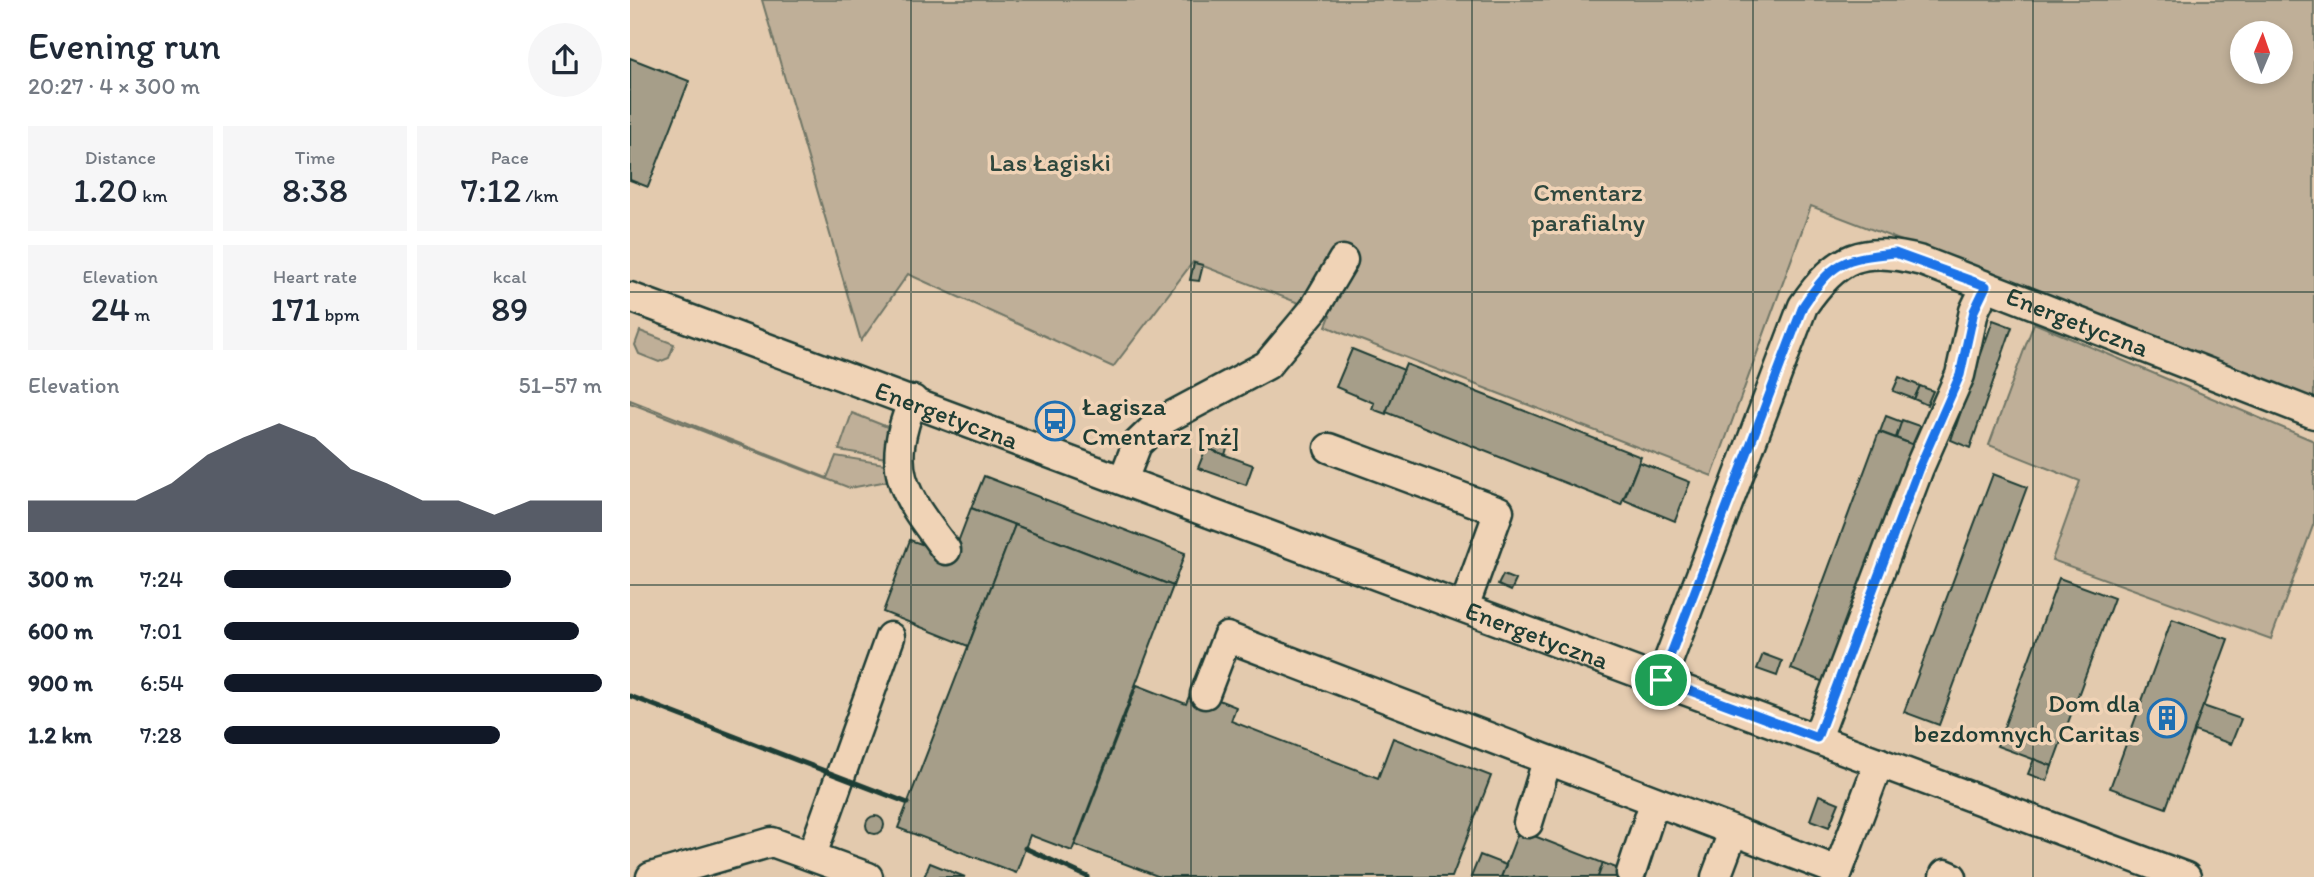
<!DOCTYPE html>
<meta charset="utf-8">
<style>
:root{--surface:#fff;--page:#f6f6f7;--text:#1f2937;--muted:#747a83;--accent:#111827}
body{margin:0;font-family:Itim,sans-serif;background:var(--page);color:var(--text);height:100vh;display:flex;flex-direction:column;font-size:26px;white-space:nowrap}
*{box-sizing:border-box;margin:0}
p{font-size:23px;color:var(--muted)}
.icon{flex:none;width:38px;height:38px;fill:none;stroke:currentColor;stroke-width:2;stroke-linecap:round;stroke-linejoin:round}
.map{position:relative;flex:1;overflow:hidden}
.panel{display:flex;flex-direction:column;background:var(--surface);width:630px}
.panel>*{flex:none}
.needle{width:46px;rotate:2deg}
.controls{position:absolute;left:1600px;top:21px;display:grid;gap:14px}
.controls a{display:grid;place-items:center;width:63px;height:63px;border-radius:50%;background:var(--surface);box-shadow:0 4px 10px #0003;font-size:35px}
.pin{position:absolute;display:grid;place-items:center;width:60px;height:60px;color:#fff;margin:-30px;border:4px solid #fff;border-radius:50%;box-shadow:0 2px 7px #0007}
.round{display:grid;place-items:center;flex:none;width:74px;height:74px;border-radius:37px;background:var(--page)}
.overview{display:flex;align-items:center;justify-content:space-between;height:119px;padding:0 28px}
h1{font-size:38px;font-weight:600;line-height:52px}
.figures{display:grid;grid-template-columns:repeat(3,1fr);gap:10px;height:119px;padding:7px 28px}
.figures div{display:grid;align-content:center;border-radius:0px;background:var(--page);text-align:center}
.figures b{font-size:35px;font-weight:600}
.figures small{font-size:19px;font-weight:400}
.figures p{font-size:19px}
.chart{height:196px;padding:14px 28px}
.chart p{display:flex;justify-content:space-between}
.chart svg{width:100%;height:126px;margin-top:7px;fill:var(--accent);opacity:.7}
ul{padding:0 28px;list-style:none;font-size:23px}
li{display:grid;grid-template-columns:112px 84px 1fr;align-items:center;height:52px}
li i{height:18px;border-radius:9px;background:var(--accent)}
main{display:flex;flex:1;min-height:0}
.map>svg:first-child{display:block}
.green{fill:#bfaf98;stroke:#6f7666;stroke-width:2;fill-rule:evenodd}
.building{fill:#a69e89;stroke:#1f3d34;stroke-width:2}
.lines{fill:none;stroke-linecap:round;stroke-linejoin:round}
.minor-casing{stroke:#1f3d34;stroke-width:33}
.minor{stroke:#f0d3b6;stroke-width:28}
.rail{stroke:#1f3d34;stroke-width:5}
.route-casing{stroke:#fff;stroke-width:14}
.route{stroke:#1a73e8;stroke-width:9}
.grid{fill:none;stroke:#1f3d34;stroke-width:2;stroke-opacity:0.55}
.labels{text-anchor:middle;stroke-width:7;stroke-linejoin:round;paint-order:stroke}
.park-label{font-size:26px;fill:#2f483e;stroke:#f0d3b6}
.street-label{font-size:26px;fill:#1f3d34;stroke:#f0d3b6}
.poi-label{font-size:26px;fill:#1f3d34;stroke:#f0d3b6;text-anchor:start}
</style>
<main>
<section class="panel">
<div class="overview"><div><h1>Evening run</h1><p>20:27 · 4 × 300 m</p></div><a class="round"><svg class="icon" aria-label="share" viewBox="0 0 24 24"><path d="M12 15V3M7 8l5-5 5 5M5 13v7h14v-7"/></svg></a></div>
<div class="figures">
<div><p>Distance</p><b>1.20<small> km</small></b></div>
<div><p>Time</p><b>8:38</b></div>
<div><p>Pace</p><b>7:12<small> /km</small></b></div>
</div>
<div class="figures">
<div><p>Elevation</p><b>24<small> m</small></b></div>
<div><p>Heart rate</p><b>171<small> bpm</small></b></div>
<div><p>kcal</p><b>89</b></div>
</div>
<div class="chart"><p><span>Elevation</span>51–57 m</p>
<svg viewBox="0 0 160 44" preserveAspectRatio="none"><path d="M0 44V33L10 33L20 33L30 33L40 27L50 17L60 11L70 6L80 11L90 22L100 27L110 33L120 33L130 38L140 33L150 33L160 33V44z"/></svg>
</div>
<ul>
<li><b>300 m</b>7:24<i style="width:76%"></i></li>
<li><b>600 m</b>7:01<i style="width:94%"></i></li>
<li><b>900 m</b>6:54<i style="width:100%"></i></li>
<li><b>1.2 km</b>7:28<i style="width:73%"></i></li>
</ul>
</section>
<div class="map">
<svg width="1684" height="877" viewBox="0 0 1684 877">
<rect width="100%" height="100%" fill="#e3caae"/>
<filter id="ink" filterUnits="userSpaceOnUse"><feTurbulence type="fractalNoise" baseFrequency=".0143" numOctaves="2"/><feDisplacementMap in="SourceGraphic" scale="14" xChannelSelector="R" yChannelSelector="G"/><feConvolveMatrix kernelMatrix="1 2 1 2 8 2 1 2 1" color-interpolation-filters="sRGB"/></filter>
<g filter="url(#ink)">
<g class="green">
<path d="M132,0H1684V399L1181,206L1082,476L710,332L696,326L700,316L684,309L563,262L483,367L278,274L231,341ZM1612,33H1650V72H1612Z"/>
<path d="M1404,323L1684,441V523L1641,639L1422,560L1450,481L1359,445Z"/>
<path d="M10,331L44,344L39,358L29,362L9,354L5,345Z"/>
<path d="M0,400L197,478L206,456L255,464L258,481L220,488L0,403Z"/>
<path d="M222,413L260,428L256,458L209,450Z"/>
</g>
<g class="building">
<path d="M0,58L59,81L18,187L0,180Z"/>
<path d="M564,263L573,265L569,281L560,280Z"/>
<path d="M1363,320L1382,327L1340,448L1321,440Z"/>
<path d="M722,349L774,370L756,414L742,409L744,403L706,387Z"/>
<path d="M776,364L1011,457L991,505L756,412Z"/>
<path d="M1269,377L1290,386L1284,399L1263,391Z"/>
<path d="M1290,386L1303,391L1297,405L1284,399Z"/>
<path d="M1256,416L1272,422L1266,438L1250,432Z"/>
<path d="M1272,420L1292,427L1284,445L1266,438Z"/>
<path d="M1249,432L1284,445L1196,683L1161,669Z"/>
<path d="M579,438L592,442L590,446L597,448L595,455L576,448Z"/>
<path d="M576,448L623,465L616,485L568,468Z"/>
<path d="M1009,462L1060,482L1045,521L994,500Z"/>
<path d="M1363,474L1397,487L1309,725L1274,712Z"/>
<path d="M354,476L555,553L543,586L341,508Z"/>
<path d="M341,508L385,525L338,646L253,612L280,540L323,555Z"/>
<path d="M385,525L543,586L442,851L400,835L386,873L268,828Z"/>
<path d="M873,575L886,580L881,591L868,585Z"/>
<path d="M1429,578L1484,598L1422,766L1367,746Z"/>
<path d="M1542,619L1598,639L1536,808L1480,788Z"/>
<path d="M1133,654L1152,661L1147,676L1127,669Z"/>
<path d="M507,685L556,704L562,689L606,707L601,721L748,778L763,738L861,776L822,877H530L445,845Z"/>
<path d="M1573,706L1611,719L1601,744L1564,731Z"/>
<path d="M1404,759L1422,766L1417,781L1398,774Z"/>
<path d="M1189,795L1209,803L1199,827L1180,820Z"/>
<circle cx="245" cy="825" r="9"/>
<path d="M889,830L973,863L968,877H871Z"/>
<path d="M850,855L876,865L871,877H841Z"/>
<path d="M300,863L335,877H294Z"/>
<path d="M973,863L1010,877H968Z"/>
</g>
<g class="lines">
<defs>
<g id="minor">
<path id="s1" d="M0,297L1556,877"/>
<path d="M283,400C254,471 274,494 316,550"/>
<path d="M699,448L869,511L834,607"/>
<path d="M493,480L507,444L530,422L637,365L684,309L713,260"/>
<path id="s2" d="M1031,680L1173,306C1207,256 1233,245 1292,261L1684,414"/>
<path d="M575,694L597,637L1208,871"/>
<path d="M1187,738L1289,468L1330,375L1344,311L1356,286"/>
<path d="M898,823L917,761"/>
<path d="M182,855L260,637"/>
<path d="M1001,873L1024,803"/>
<path d="M21,877L142,842L238,877"/>
<path d="M1086,877L1103,832"/>
<path d="M1206,877L1249,762"/>
<path d="M1314,877L1315,874L1322,877"/>
</g>
</defs>
<use href="#minor" class="minor-casing"/>
<use href="#minor" class="minor"/>
<g class="rail">
<path d="M0,696L278,803"/>
<path d="M395,848L458,877"/>
</g>
</g>
</g>
<g class="lines" filter="url(#ink)">
<defs>
<path id="route" d="M1265,253L1356,286L1344,311L1330,375L1289,468L1187,738L1031,680L1173,306C1203,262 1212,258 1265,253Z"/>
</defs>
<use href="#route" class="route-casing"/>
<use href="#route" class="route"/>
</g>
<path class="grid" d="M281,0V877M561,0V877M842,0V877M1123,0V877M1403,0V877M0,292H1684M0,585H1684"/>
<defs>
<symbol id="bus-ring" viewBox="-11 -11 22 22"><circle r="9.5" fill="#f0d3b6" stroke="#1f6fb2" stroke-width="1.5"/><path d="M-5-6H5V4H4V6H2V4H-2V6H-4V4H-5ZM-3.5-4V0h7V-4ZM-3.5 1.2v1.5H-2V1.2ZM2 1.2v1.5H3.5V1.2Z" fill="#1f6fb2"/></symbol>
<symbol id="building-ring" viewBox="-11 -11 22 22"><circle r="9.5" fill="#f0d3b6" stroke="#1f6fb2" stroke-width="1.5"/><path d="M-4-6H4V6H1V3H-1V6H-4ZM-2.5-4.3h1.7v1.8h-1.7ZM.8-4.3h1.7v1.8H.8ZM-2.5-1h1.7V.8h-1.7ZM.8-1h1.7V.8H.8Z" fill="#1f6fb2"/></symbol>
</defs>
<g fill-rule="evenodd">
<use href="#bus-ring" x="403" y="399" width="44" height="44"/>
<use href="#building-ring" x="1515" y="696" width="44" height="44"/>
</g>
<g class="labels">
<g class="park-label">
<text x="420" y="171">Las Łagiski</text>
<text x="958" y="201">Cmentarz<tspan x="958" dy="30">parafialny</tspan></text>
</g>
<g class="street-label">
<text dy="9" stroke="none"><textPath href="#s2" startOffset="707">Energetyczna</textPath></text>
<text dy="9" stroke="none"><textPath href="#s1" startOffset="338">Energetyczna</textPath></text>
<text dy="9" stroke="none"><textPath href="#s1" startOffset="968">Energetyczna</textPath></text>
</g>
<g class="poi-label">
<text x="452" y="415">Łagisza<tspan x="452" dy="30">Cmentarz [nż]</tspan></text>
<text x="1510" y="712" text-anchor="end">Dom dla<tspan x="1510" dy="30">bezdomnych Caritas</tspan></text>
</g>
</g>
</svg>
<div class="controls">
<a><svg class="needle" viewBox="-14 -14 28 28"><path d="M0-13l5 13h-10z" fill="#e53935"/><path d="M0 13l5-13h-10z" fill="#747a83"/></svg></a>
</div>
<div class="pin" style="left:1031px;top:680px;background:#1e9e55"><svg class="icon" aria-label="arrive" viewBox="0 0 24 24"><path d="M6 21V4h12l-3 4 3 4H6"/></svg></div>
</div>
</main>
